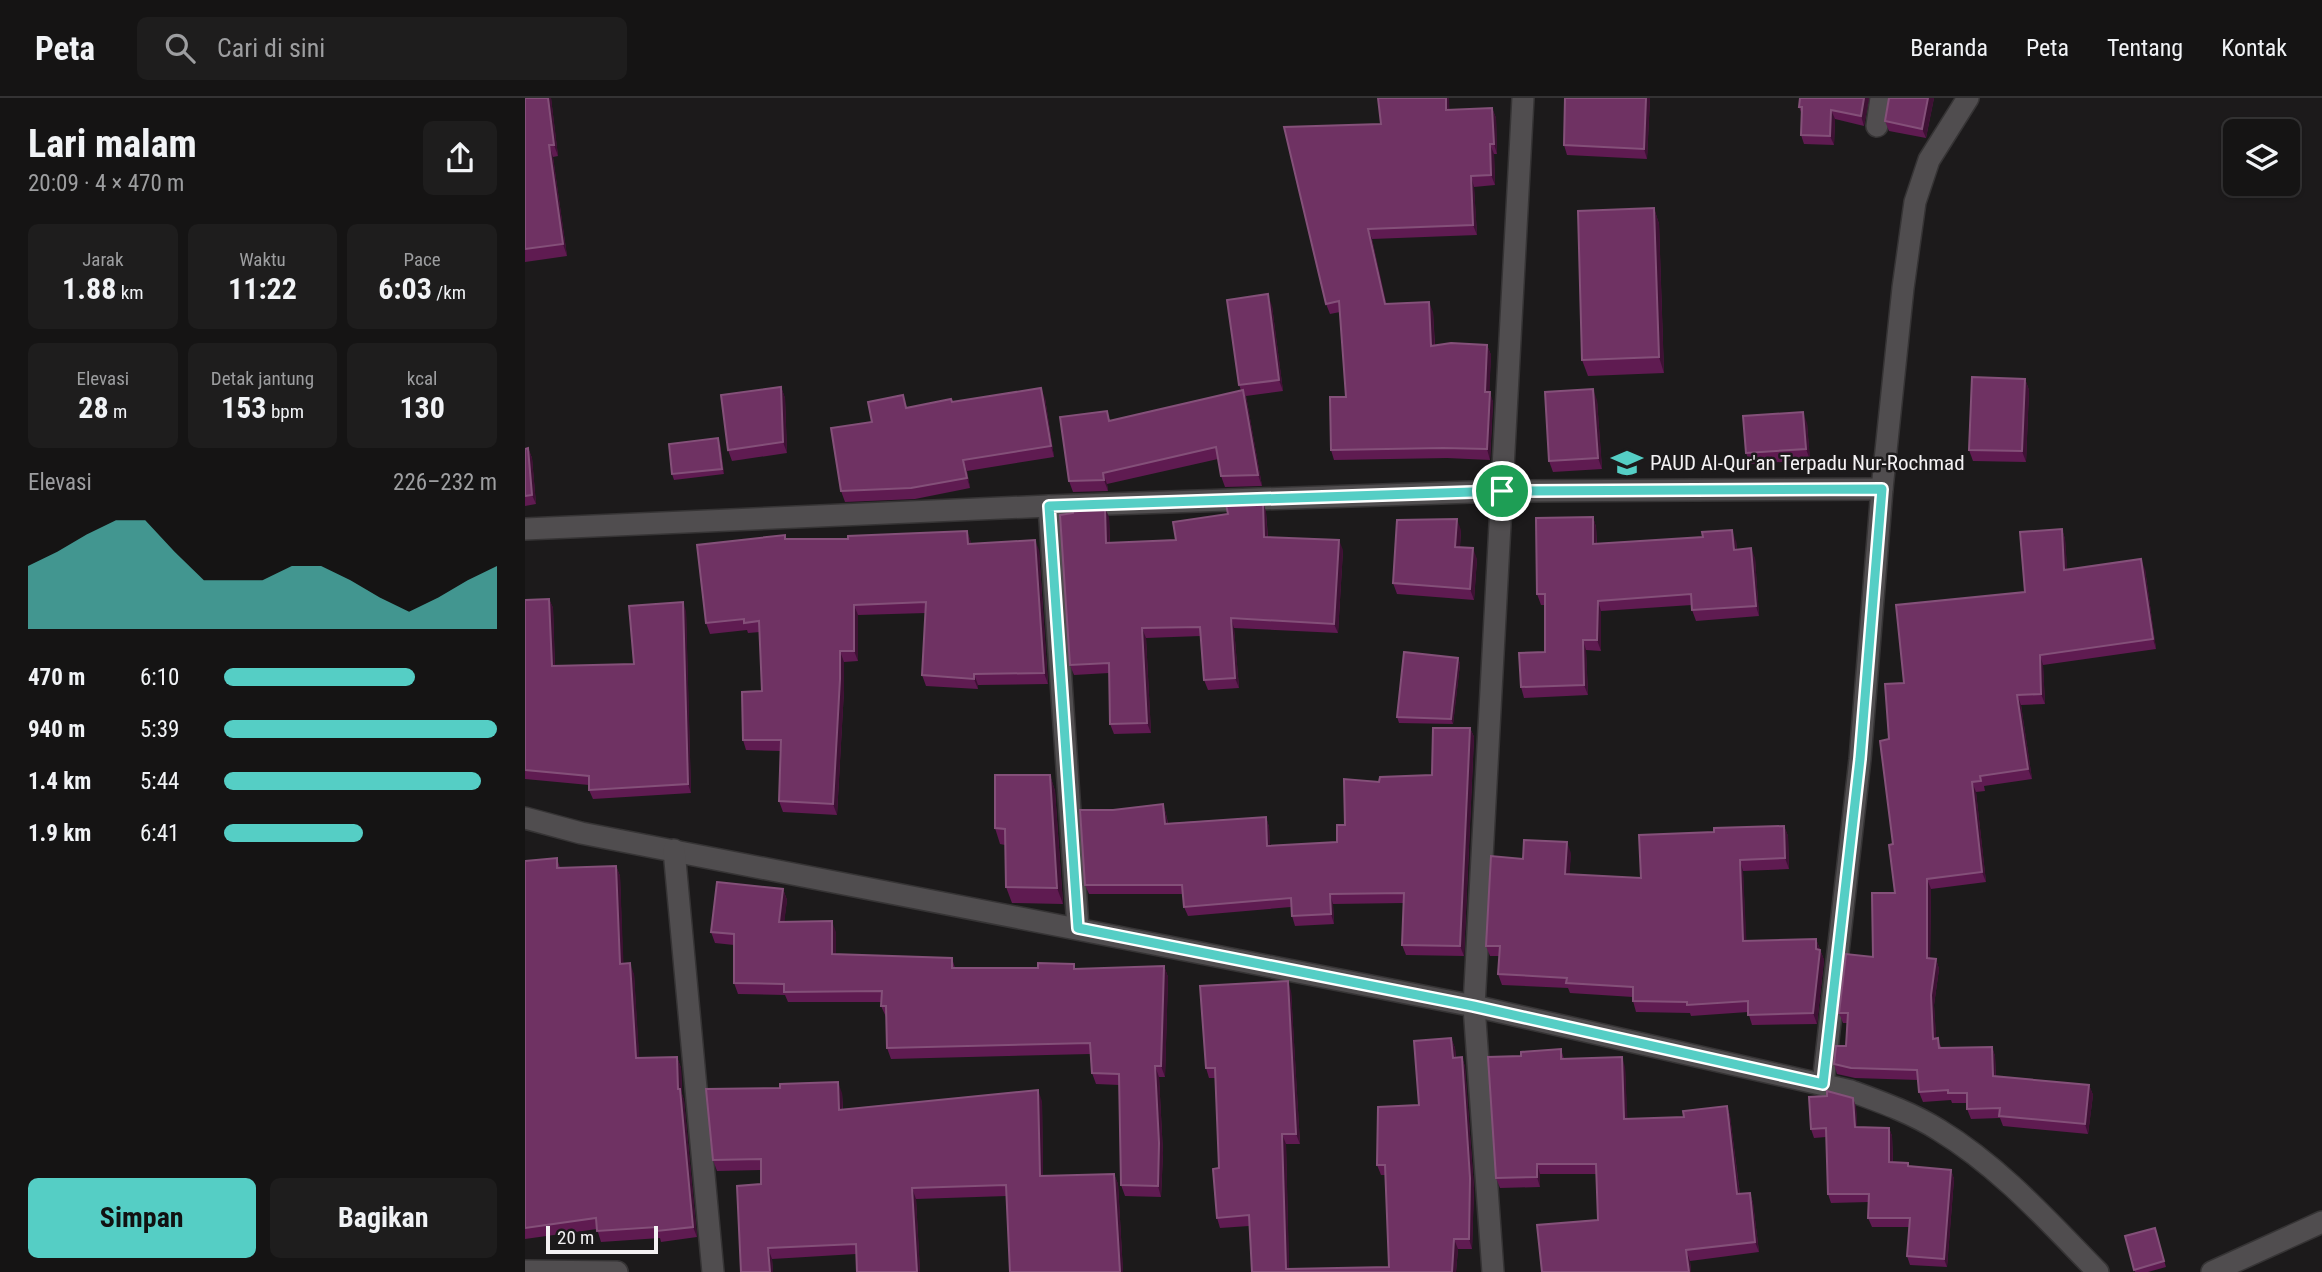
<!DOCTYPE html>
<html lang="id">
<meta charset="utf-8">
<style>
:root{--surface:#151414;--page:#1e1d1d;--text:#f1f3f6;--muted:#9d9ea0;--line:#343334;--accent:#55cec5}
body{margin:0;font-family:"Roboto Condensed",sans-serif;background:var(--page);color:var(--text);height:100vh;display:flex;flex-direction:column;font-size:26px;white-space:nowrap}
*{box-sizing:border-box;margin:0}
p{font-size:23px;color:var(--muted)}
.icon{flex:none;width:38px;height:38px;fill:none;stroke:currentColor;stroke-width:2;stroke-linecap:round;stroke-linejoin:round}
.map{position:relative;flex:1;overflow:hidden}
.panel{display:flex;flex-direction:column;background:var(--surface);width:525px}
.panel>*{flex:none}
.controls{position:absolute;left:1698px;top:21px;display:grid;gap:14px}
.controls a{display:grid;place-items:center;width:77px;height:77px;border-radius:10px;background:var(--surface);box-shadow:0 2px 5px #0004,0 0 0 2px var(--line);font-size:35px}
.scale{position:absolute;left:21px;bottom:18px;width:112px;box-sizing:border-box;padding-left:7px;border:4px solid #f3f1f3;border-top:0;font-size:19px;line-height:24px;white-space:nowrap;color:#f3f1f3;-webkit-text-stroke:5px #1c1a1b;paint-order:stroke}
.pin{position:absolute;display:grid;place-items:center;width:60px;height:60px;color:#fff;margin:-30px;border:4px solid #fff;border-radius:50%;box-shadow:0 2px 7px #0007}
.round{display:grid;place-items:center;flex:none;width:74px;height:74px;border-radius:10px;background:var(--page)}
.overview{display:flex;align-items:center;justify-content:space-between;height:119px;padding:0 28px}
h1{font-size:38px;font-weight:700;line-height:52px}
.figures{display:grid;grid-template-columns:repeat(3,1fr);gap:10px;height:119px;padding:7px 28px}
.figures div{display:grid;align-content:center;border-radius:10px;background:var(--page);text-align:center}
.figures b{font-size:30px;font-weight:700}
.figures small{font-size:19px;font-weight:400}
.figures p{font-size:19px}
.chart{height:196px;padding:14px 28px}
.chart p{display:flex;justify-content:space-between}
.chart svg{width:100%;height:126px;margin-top:7px;fill:var(--accent);opacity:.7}
.action{display:flex;gap:14px;margin-top:auto;padding:14px 28px}
.action a{flex:1;height:80px;border-radius:10px;background:var(--accent);color:#111;font-size:28px;font-weight:700;line-height:80px;text-align:center}
.action a+a{background:var(--page);color:var(--text)}
ul{padding:0 28px;list-style:none;font-size:23px}
li{display:grid;grid-template-columns:112px 84px 1fr;align-items:center;height:52px}
li i{height:18px;border-radius:9px;background:var(--accent)}
header{display:flex;align-items:center;gap:42px;box-sizing:border-box;height:98px;padding:0 35px;background:var(--surface);border-bottom:2px solid var(--line)}
header strong{font-size:33px}
nav{display:flex;gap:38px;margin-inline-start:auto;font-size:24px}
.search{width:490px;height:63px;background:var(--page);display:flex;align-items:center;gap:18px;box-sizing:border-box;padding:0 24px;border-radius:10px;color:var(--muted);font-size:26px}
main{display:flex;flex:1;min-height:0}
.map>svg:first-child{display:block}
.lines{fill:none;stroke-linecap:round;stroke-linejoin:round}
.minor-casing{stroke:#363435;stroke-width:24}
.minor{stroke:#504d4f;stroke-width:21}
.wall{fill:#5f1b51}
.shaded-wall{fill:#3e1134}
.building{fill:#6f3263;stroke:#845079;stroke-width:2}
.route-casing{stroke:#fff;stroke-width:14}
.route{stroke:#55cec5;stroke-width:9}
.labels{text-anchor:middle;stroke-width:5;stroke-linejoin:round;paint-order:stroke}
.poi-label{font-size:21px;fill:#f3f1f3;stroke:#1c1a1b;text-anchor:start}
</style>
<header>
<strong>Peta</strong>
<div class="search"><svg class="icon" aria-label="search" viewBox="0 0 24 24"><circle cx="10" cy="10" r="6"/><path d="M15 15l6 6"/></svg>Cari di sini</div>
<nav><a>Beranda</a><a>Peta</a><a>Tentang</a><a>Kontak</a></nav>
</header>
<main>
<section class="panel">
<div class="overview"><div><h1>Lari malam</h1><p>20:09 · 4 × 470 m</p></div><a class="round"><svg class="icon" aria-label="share" viewBox="0 0 24 24"><path d="M12 15V3M7 8l5-5 5 5M5 13v7h14v-7"/></svg></a></div>
<div class="figures">
<div><p>Jarak</p><b>1.88<small> km</small></b></div>
<div><p>Waktu</p><b>11:22</b></div>
<div><p>Pace</p><b>6:03<small> /km</small></b></div>
</div>
<div class="figures">
<div><p>Elevasi</p><b>28<small> m</small></b></div>
<div><p>Detak jantung</p><b>153<small> bpm</small></b></div>
<div><p>kcal</p><b>130</b></div>
</div>
<div class="chart"><p><span>Elevasi</span>226–232 m</p>
<svg viewBox="0 0 160 44" preserveAspectRatio="none"><path d="M0 44V22L10 17L20 11L30 6L40 6L50 17L60 27L70 27L80 27L90 22L100 22L110 27L120 33L130 38L140 33L150 27L160 22V44z"/></svg>
</div>
<ul>
<li><b>470 m</b>6:10<i style="width:70%"></i></li>
<li><b>940 m</b>5:39<i style="width:100%"></i></li>
<li><b>1.4 km</b>5:44<i style="width:94%"></i></li>
<li><b>1.9 km</b>6:41<i style="width:51%"></i></li>
</ul>
<div class="action"><a>Simpan</a><a>Bagikan</a></div>
</section>
<div class="map">
<svg width="1797" height="1174" viewBox="0 0 1797 1174">
<rect width="100%" height="100%" fill="#1c1a1b"/>
<g class="lines">
<defs>
<g id="minor">
<path d="M1352,28L1356,0"/>
<path d="M524,408L553,830"/>
<path d="M0,431L524,408L977,393L1357,391"/>
<path d="M0,720L56,735L949,908L1326,993C1356,1004 1387,1015 1414,1032C1475,1069 1523,1123 1573,1174"/>
<path d="M149,752L188,1174"/>
<path d="M1298,986L1335,661L1357,391L1378,190L1390,104L1404,62L1443,0"/>
<path d="M0,1173L92,1174"/>
<path d="M968,1174L949,908L998,0"/>
<path d="M1687,1174L1797,1124"/>
</g>
</defs>
<use href="#minor" class="minor-casing"/>
<use href="#minor" class="minor"/>
</g>
<g class="wall">
<path d="M0,0H26L33,58L28,59L42,158L0,164Z"/>
<path d="M853,0H924V12L967,10L971,20L972,56H969L970,87L949,89L952,137L847,141L861,206L908,214L910,247H962L966,257L964,294L968,304L965,362L922,360L809,362L806,352L821,299L815,214L805,216L801,206L856,26Z"/>
<path d="M1125,0L1122,61L1042,57L1039,47Z"/>
<path d="M1275,0H1344L1339,28L1310,21L1309,47L1279,46L1276,37V14L1274,9Z"/>
<path d="M1409,0L1401,40L1364,33L1360,23Z"/>
<path d="M1129,110L1134,126L1139,275L1063,278L1057,262Z"/>
<path d="M747,208L758,293L721,298L737,388L700,389L696,378L693,361L582,386L583,393L548,394L544,383L716,292L714,287Z"/>
<path d="M1500,281L1504,292L1501,364L1448,363L1444,352Z"/>
<path d="M256,289L260,300L262,355L207,363L203,352Z"/>
<path d="M520,300L529,359L442,373L445,390L390,401L320,404L316,393L347,324L382,310L427,304Z"/>
<path d="M1072,302L1077,371L1028,374L1024,363Z"/>
<path d="M1282,325L1285,362L1225,366L1221,355Z"/>
<path d="M195,345L199,376L149,382L147,376Z"/>
<path d="M3,350L7,360L11,406L0,408V351Z"/>
<path d="M738,404L741,414L743,439L818,452L813,535L709,530L714,590L683,592L679,582L676,538L621,540L626,635L589,636L585,626L584,575L549,577L545,567L584,419L585,445L651,442L703,416Z"/>
<path d="M1068,419L1071,429L1072,445L1211,443L1212,451L1230,460L1234,518L1171,523L1167,512V507L1076,513V553L1061,552L1063,597L999,600L996,589L1020,554V507H1016L1012,496Z"/>
<path d="M1537,431L1540,441L1542,471H1620L1631,551L1518,567L1520,606L1496,607L1507,681L1459,688L1460,693L1451,694L1461,784L1406,791L1405,860L1411,861L1414,871L1409,907L1411,940L1417,950L1467,949L1470,958L1471,978L1564,987L1568,997L1563,1036L1478,1028L1475,1020L1446,1021L1442,1011V1005H1427L1426,1002L1398,1004L1394,994L1393,982L1330,980L1312,976L1309,966L1321,948L1322,925H1318L1314,915L1348,859L1370,795L1364,641L1379,585L1500,494Z"/>
<path d="M936,432L935,449L952,461L949,502L872,496L868,485Z"/>
<path d="M442,433L446,445L514,452L523,586L453,587V591L401,588L397,577L401,515L333,517V563L319,564V592L312,717L258,714L254,703L256,653L221,652L218,642L237,593L235,534L223,535L222,532L185,536L181,525L262,441H323Z"/>
<path d="M24,501L28,510L30,568L109,566L161,513L166,695L68,701L64,692V687L0,681V502Z"/>
<path d="M933,560L935,566L928,626L874,625L872,619Z"/>
<path d="M945,630L949,639L939,858L881,857L877,847L879,805L808,806L809,826L770,828L767,818L766,809L663,818L659,809L658,796H564L560,787L638,706L641,716L643,725L741,719L744,729L745,748L812,744L820,727L854,684L907,677Z"/>
<path d="M525,677L530,693L538,806L487,805L481,789L480,747L475,746L470,730Z"/>
<path d="M1259,728L1263,738L1264,771L1218,773L1221,843L1291,841L1299,862L1292,926L1227,927L1223,914L1166,918L1165,915L1111,914L1108,903V899L1045,895L1043,890L977,887L973,876L974,858H965L961,848L998,761L1046,755L1044,777L1116,780L1189,734Z"/>
<path d="M32,760L35,770L91,768L95,778L98,866L109,876L114,960L152,959L156,970L157,996L159,1002L172,1139L136,1144L135,1140L76,1144L72,1131L0,1141V763Z"/>
<path d="M258,791L262,802L259,824L311,834V856L427,860L430,870L550,871L639,868L643,879L640,979H634L638,1055L636,1099L600,1098L596,1087L594,987L571,986L567,975L565,956L366,961L362,950L361,919L356,908L357,904H263L260,897L213,896L209,885V847L190,845L186,834Z"/>
<path d="M766,893L775,1046H761L764,1171L864,1169L860,1077H856L852,1067L894,1007L926,940L930,950L931,960L937,959L940,969L949,1090L947,1151H933L931,1174H727L724,1128L695,1130L692,1120L694,1070L690,980H684L681,970Z"/>
<path d="M1036,951L1039,961L1100,969L1102,1021L1159,1019L1202,1008L1205,1018L1215,1096L1225,1095L1228,1105L1234,1154L1165,1163L1166,1174H1017L1073,1122L1071,1076H1015V1089L975,1090L971,1080L996,958Z"/>
<path d="M317,995L318,1011L517,1003L518,1078L589,1076L593,1086L598,1174H485L482,1098L391,1101L395,1174H332L331,1156L247,1161L248,1174H216L236,1086V1072L192,1073L188,1062Z"/>
<path d="M1328,1000L1331,1009L1332,1029L1364,1030L1367,1038L1368,1064L1385,1068L1426,1072L1429,1081L1422,1169L1385,1167L1382,1158L1384,1129H1347L1343,1120L1344,1104L1306,1105L1303,1096L1301,1039L1289,1040L1286,1031Z"/>
<path d="M1630,1130L1641,1169L1623,1174H1610L1600,1138Z"/>
</g>
<g class="shaded-wall">
<path d="M23,0H26L33,58L29,47Z"/>
<path d="M921,0H924L925,23L921,12Z"/>
<path d="M1121,0H1125L1122,61L1119,51Z"/>
<path d="M1339,0H1344L1339,28L1336,18Z"/>
<path d="M1403,0H1409L1401,40L1397,31Z"/>
<path d="M967,10L971,20L972,56L969,46Z"/>
<path d="M1306,12L1310,21L1309,47L1305,38Z"/>
<path d="M965,46L969,56L970,87L966,77Z"/>
<path d="M24,47L28,59L42,158L38,146Z"/>
<path d="M946,78L949,89L952,137L948,127Z"/>
<path d="M1129,110L1134,126L1139,275L1134,259Z"/>
<path d="M843,131L847,141L864,216L860,206Z"/>
<path d="M743,196L747,208L758,293L754,282Z"/>
<path d="M904,204L908,214L910,258L906,248Z"/>
<path d="M962,247L966,257L964,304L960,294Z"/>
<path d="M1500,281L1504,292L1501,364L1497,353Z"/>
<path d="M256,289L260,300L262,355L258,344Z"/>
<path d="M516,290L520,300L529,359L526,348Z"/>
<path d="M1068,291L1072,302L1077,371L1073,360Z"/>
<path d="M718,292L722,303L737,388L733,377Z"/>
<path d="M965,294L968,304L965,362L962,351Z"/>
<path d="M1278,314L1282,325L1285,362L1281,351Z"/>
<path d="M193,340L195,345L199,376L197,371Z"/>
<path d="M3,350L7,360L11,406L7,397Z"/>
<path d="M438,362L442,373L445,390L442,380Z"/>
<path d="M578,375L582,386L583,393L579,382Z"/>
<path d="M738,404L741,414L743,448L739,439Z"/>
<path d="M580,410L584,419L585,455L581,445Z"/>
<path d="M1068,419L1071,429L1072,456L1068,446Z"/>
<path d="M932,421L936,432L934,460L930,449Z"/>
<path d="M1537,431L1540,441L1543,482L1539,472Z"/>
<path d="M1207,432L1211,443L1213,462L1209,452Z"/>
<path d="M442,433L446,444V456L443,446Z"/>
<path d="M510,442L514,452L523,586L519,575Z"/>
<path d="M814,442L818,452L813,535L809,526Z"/>
<path d="M948,450L952,461L949,502L945,491Z"/>
<path d="M1226,450L1230,460L1234,518L1231,508Z"/>
<path d="M1616,461L1620,471L1631,551L1628,541Z"/>
<path d="M24,501L28,510L30,577L27,568Z"/>
<path d="M1073,503L1076,513V553L1072,542Z"/>
<path d="M158,504L161,513L166,695L163,686Z"/>
<path d="M329,507L333,517V563L329,553Z"/>
<path d="M706,520L709,530L714,590L710,580Z"/>
<path d="M617,530L621,540L626,635L622,625Z"/>
<path d="M1058,542L1061,552L1063,597L1059,587Z"/>
<path d="M315,553L319,564V592L312,717L308,706Z"/>
<path d="M1515,557L1518,567L1520,606L1516,596Z"/>
<path d="M933,560L935,566L928,626L926,621Z"/>
<path d="M449,576L453,587V591L449,581Z"/>
<path d="M1492,597L1496,607L1507,681L1503,671Z"/>
<path d="M945,630L949,639L939,858L935,848Z"/>
<path d="M525,677L530,693L538,806L532,790Z"/>
<path d="M1447,684L1451,694L1461,784L1457,774Z"/>
<path d="M638,706L641,716L644,735L640,726Z"/>
<path d="M741,719L744,729L746,757L742,748Z"/>
<path d="M1259,728L1263,738L1264,771L1260,760Z"/>
<path d="M1042,744L1046,755L1044,787L1040,776Z"/>
<path d="M1215,762L1218,773L1222,853L1218,843Z"/>
<path d="M91,768L95,778L99,877L95,866Z"/>
<path d="M1402,781L1406,791L1405,870L1402,860Z"/>
<path d="M258,791L262,802L258,835L254,824Z"/>
<path d="M805,796L808,806L809,826L806,816Z"/>
<path d="M307,823L311,834V867L307,856Z"/>
<path d="M1291,841L1299,862L1292,926L1288,915Z"/>
<path d="M1411,861L1414,871L1409,907L1412,951L1408,941L1406,897Z"/>
<path d="M105,865L109,876L115,971L111,960Z"/>
<path d="M639,868L643,879L640,979L636,968Z"/>
<path d="M763,883L766,893L775,1046L771,1036Z"/>
<path d="M926,940L930,950L931,970L928,960Z"/>
<path d="M1467,949L1470,958L1471,988L1468,978Z"/>
<path d="M152,959L156,970L157,996L159,1002L172,1139L168,1129L153,991Z"/>
<path d="M937,959L940,969L949,1090L947,1151L944,1141Z"/>
<path d="M1097,959L1100,969L1103,1031L1099,1021Z"/>
<path d="M630,968L634,979L638,1055L636,1099L633,1088Z"/>
<path d="M313,984L317,995L318,1022L314,1012Z"/>
<path d="M1564,987L1568,997L1563,1036L1560,1026Z"/>
<path d="M513,992L517,1003L518,1089L515,1078Z"/>
<path d="M1328,1000L1331,1009L1333,1038L1330,1029Z"/>
<path d="M1202,1008L1205,1018L1216,1106L1212,1096Z"/>
<path d="M1364,1030L1367,1038L1368,1073L1364,1064Z"/>
<path d="M757,1036L761,1046L764,1174L761,1171Z"/>
<path d="M1012,1066L1015,1076V1089L1012,1079Z"/>
<path d="M1426,1072L1429,1081L1422,1169L1419,1161Z"/>
<path d="M589,1076L593,1086L598,1174H595Z"/>
<path d="M387,1090L391,1101L395,1174H392Z"/>
<path d="M1225,1095L1228,1105L1234,1154L1230,1144Z"/>
<path d="M929,1141L933,1151L931,1174H927Z"/>
<path d="M243,1150L247,1161L248,1174H245Z"/>
<path d="M1161,1152L1165,1163L1166,1174H1164Z"/>
</g>
<g class="building">
<path d="M0,0H23L29,47H24L38,146L0,151Z"/>
<path d="M853,0H921V12L967,10L969,46H965L966,77L946,78L948,127L843,131L860,206L904,204L906,248L926,245L962,247L960,294H965L962,351L918,350L806,352L805,299H821L814,203L801,206L759,29L856,26Z"/>
<path d="M1040,0H1121L1119,51L1039,47Z"/>
<path d="M1275,0H1339L1336,18L1306,12L1305,38L1276,37L1277,9H1274Z"/>
<path d="M1364,0H1403L1397,31L1360,23Z"/>
<path d="M1129,110L1134,259L1057,262L1053,113Z"/>
<path d="M743,196L754,282L714,287L702,202Z"/>
<path d="M1447,279L1500,281L1497,353L1444,352Z"/>
<path d="M256,289L258,344L203,352L196,297Z"/>
<path d="M516,290L526,348L438,362L442,380L386,390L316,393L306,330L347,324L343,304L378,297L381,310L426,301L427,304Z"/>
<path d="M1068,291L1073,360L1024,363L1020,294Z"/>
<path d="M718,292L733,377L696,378L691,349L578,375L579,382L544,383L535,319L582,313L584,323Z"/>
<path d="M1278,314L1281,351L1221,355L1218,318Z"/>
<path d="M193,340L197,371L147,376L144,346Z"/>
<path d="M3,350L7,397L0,398V351Z"/>
<path d="M738,404L739,439L814,442L809,526L706,520L710,580L679,582L675,529L617,530L622,625L585,626L584,565L545,567L535,417L548,415V411L580,410L581,445L651,442L648,424L703,416L701,406Z"/>
<path d="M1068,419V446L1178,439L1177,434L1207,432L1209,452L1226,450L1231,508L1167,512L1166,496L1073,503L1072,542H1058L1059,587L996,589L994,555L1020,554V496H1012L1011,420Z"/>
<path d="M932,421L930,449L948,450L945,491L868,485L872,422Z"/>
<path d="M1537,431L1539,472L1616,461L1628,541L1515,557L1516,596L1492,597L1503,671L1455,678L1456,683L1447,684L1457,774L1402,781V860L1411,861L1406,897L1408,941L1413,940L1414,950L1467,949L1468,978L1564,987L1560,1026L1474,1018L1475,1010L1442,1011V995H1423V992L1394,994L1392,972L1326,970L1309,966L1311,948H1321L1323,915H1314L1321,856L1348,859L1347,795H1370L1364,747L1368,746L1355,643L1364,641L1360,586L1379,585L1371,507L1500,494L1495,434Z"/>
<path d="M442,433L443,446L510,442L519,575L449,576V581L397,577L401,504L329,507V553H315V581L308,706L254,703L256,642H218L217,594L237,593L234,523L219,525V521L181,525L172,447L260,437V441H323V438Z"/>
<path d="M24,501L27,568L109,566L104,508L158,504L163,686L64,692V678L0,672V502Z"/>
<path d="M879,554L933,560L926,621L872,619Z"/>
<path d="M908,630H945L935,848L877,847L879,795L805,796L806,816L767,818L766,800L659,809L657,787H560L555,712H588L638,706L640,726L741,719L742,748L812,744V727H820L819,681L854,684L855,679L907,677Z"/>
<path d="M470,677H525L532,790L481,789L480,731L470,730Z"/>
<path d="M1259,728L1260,760L1215,762L1218,843L1291,841V851L1295,852L1288,915L1223,917V903L1162,907V904L1108,903V889L1041,885L1042,880L973,876L975,848H961L966,758L998,761L999,742L1042,744L1040,776L1116,780L1114,737L1189,734V730Z"/>
<path d="M32,760V770L91,768L95,866L105,865L111,960L152,959L153,991H155L168,1129L132,1133V1129L72,1133L71,1120L0,1130V763Z"/>
<path d="M192,784L258,791L254,824L307,823V856L427,860V870H513V865L549,866V871L639,868L636,968H630L634,1045L633,1088L596,1087L594,976L567,975L565,945L362,950L361,908H356L357,893L259,894V886L209,885V836L186,834Z"/>
<path d="M763,883L771,1036H757L761,1171L864,1169L860,1067H852L853,1009L894,1007L889,943L926,940L928,960L937,959L945,1080L944,1141H929L927,1174H727L724,1117L692,1120L688,1071L694,1070L690,970H681L675,888Z"/>
<path d="M1036,951V961L1097,959L1099,1021L1159,1019L1158,1013L1202,1008L1212,1096L1225,1095L1230,1144L1161,1152L1164,1174H1017L1012,1127L1073,1122L1071,1066H1012V1079L971,1080L963,959L996,958V954Z"/>
<path d="M313,984L314,1012L513,992L515,1078L589,1076L595,1174H485L481,1087L387,1090L392,1174H332L331,1146L243,1150L245,1174H216L212,1088L236,1086V1061L188,1062L181,991L255,990V986Z"/>
<path d="M1302,993L1328,1000L1330,1029L1364,1030V1064L1383,1065V1068L1426,1072L1419,1161L1382,1158L1385,1120H1343L1344,1096H1303L1301,1030L1286,1031L1284,999L1302,998Z"/>
<path d="M1630,1130L1639,1163L1609,1172L1600,1138Z"/>
</g>
<g class="lines">
<defs>
<path id="route" d="M1357,391L1335,661L1298,986L948,908L553,830L524,408L977,393Z"/>
</defs>
<use href="#route" class="route-casing"/>
<use href="#route" class="route"/>
</g>
<defs>
<symbol id="school-bare" viewBox="-9 -9 18 18"><path d="M0-5L7-2L0 1L-7-2ZM-4 1L0 2.5L4 1V4Q0 6-4 4Z" fill="#55cec5" stroke="#1c1a1b" stroke-width="2.5" paint-order="stroke"/></symbol>
</defs>
<g fill-rule="evenodd">
<use href="#school-bare" x="1080" y="343" width="44" height="44"/>
</g>
<g class="labels">
<g class="poi-label">
<text x="1125" y="372">PAUD Al-Qur'an Terpadu Nur-Rochmad</text>
</g>
</g>
</svg>
<div class="controls">
<a><svg class="icon" aria-label="layers" viewBox="0 0 24 24"><path d="M12 4l9 5-9 5-9-5zM3 14l9 5 9-5"/></svg></a>
</div>
<div class="scale">20 m</div>
<div class="pin" style="left:977px;top:393px;background:#1e9e55"><svg class="icon" aria-label="arrive" viewBox="0 0 24 24"><path d="M6 21V4h12l-3 4 3 4H6"/></svg></div>
</div>
</main>
